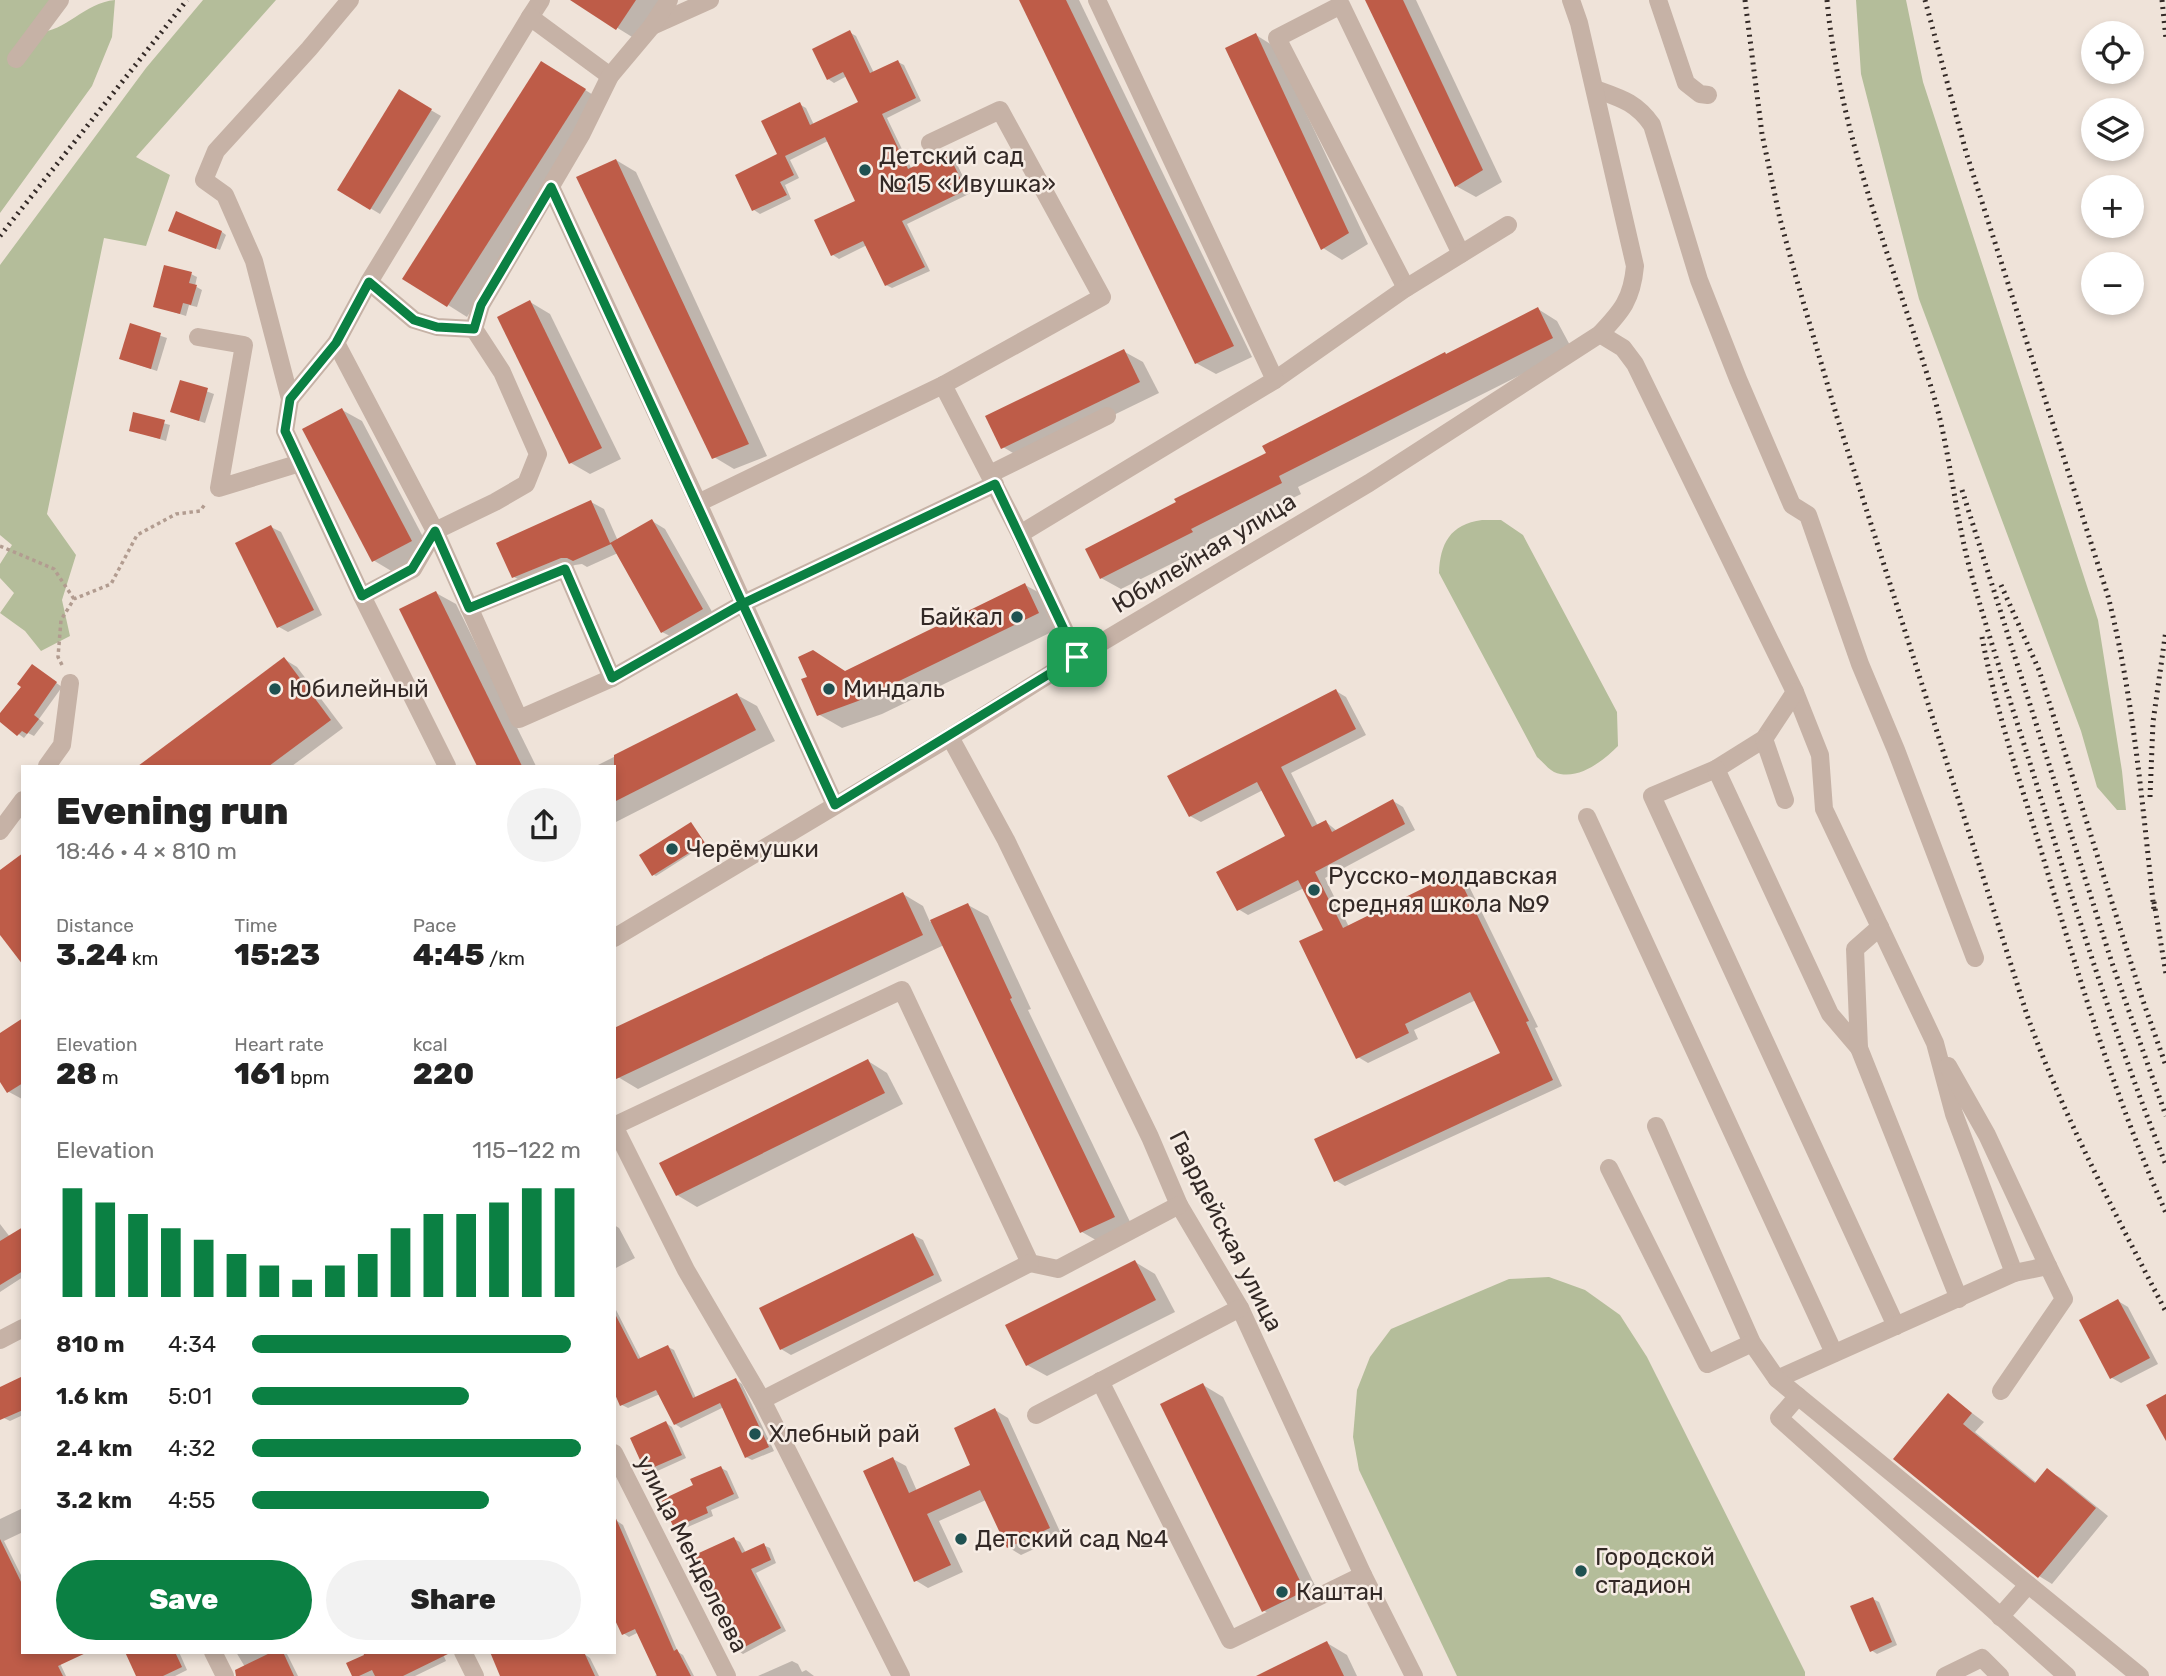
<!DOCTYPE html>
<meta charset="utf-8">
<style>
:root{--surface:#fff;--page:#f2f2f2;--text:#222;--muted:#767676;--accent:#0b8043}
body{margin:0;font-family:Rubik,sans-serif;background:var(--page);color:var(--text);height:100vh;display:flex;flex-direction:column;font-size:26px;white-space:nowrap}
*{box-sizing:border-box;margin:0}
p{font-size:23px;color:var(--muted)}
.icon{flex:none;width:38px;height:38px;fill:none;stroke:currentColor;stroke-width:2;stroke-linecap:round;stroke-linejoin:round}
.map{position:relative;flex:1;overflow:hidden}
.details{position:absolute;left:21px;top:765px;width:595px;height:889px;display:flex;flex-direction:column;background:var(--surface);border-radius:0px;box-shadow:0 4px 10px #0003}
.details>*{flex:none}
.tools{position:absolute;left:2081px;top:21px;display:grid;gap:14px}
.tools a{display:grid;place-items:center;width:63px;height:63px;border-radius:50%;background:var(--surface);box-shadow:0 4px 10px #0003;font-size:35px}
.pin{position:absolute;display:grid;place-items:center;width:60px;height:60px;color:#fff;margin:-30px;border-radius:14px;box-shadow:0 4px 10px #0006}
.round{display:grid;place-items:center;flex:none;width:74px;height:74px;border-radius:37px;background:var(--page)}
.head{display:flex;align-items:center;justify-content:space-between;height:119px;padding:0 35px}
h1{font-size:38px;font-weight:800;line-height:52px}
.stats{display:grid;grid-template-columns:repeat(3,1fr);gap:10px;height:119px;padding:7px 35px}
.stats div{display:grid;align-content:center}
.stats b{font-size:30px;font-weight:800}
.stats small{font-size:19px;font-weight:400}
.stats p{font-size:19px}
.chart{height:196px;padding:14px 35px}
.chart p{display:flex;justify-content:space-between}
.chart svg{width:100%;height:126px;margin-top:7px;stroke:var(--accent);stroke-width:6}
.button{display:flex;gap:14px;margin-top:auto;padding:14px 35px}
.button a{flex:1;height:80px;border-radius:42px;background:var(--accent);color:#fff;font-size:28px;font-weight:800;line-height:80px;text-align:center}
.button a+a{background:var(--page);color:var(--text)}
ul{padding:0 35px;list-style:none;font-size:23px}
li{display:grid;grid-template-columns:112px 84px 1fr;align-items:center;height:52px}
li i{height:18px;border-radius:9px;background:var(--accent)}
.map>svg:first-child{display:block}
.green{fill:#b4bd9a}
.shadow{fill:#0003}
.building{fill:#be5c48}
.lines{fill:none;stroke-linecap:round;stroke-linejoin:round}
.path{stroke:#b29c90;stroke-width:3.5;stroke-dasharray:3.5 3.5;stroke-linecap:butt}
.minor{stroke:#c6b2a6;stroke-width:18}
.rail{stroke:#332926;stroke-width:5;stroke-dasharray:2 5;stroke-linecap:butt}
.route-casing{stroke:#fff;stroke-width:14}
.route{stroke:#0b8043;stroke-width:9}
.poi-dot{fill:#1f5151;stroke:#f7ede5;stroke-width:2.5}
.labels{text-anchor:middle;stroke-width:5;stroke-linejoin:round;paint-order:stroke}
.poi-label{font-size:24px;fill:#332926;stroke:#f7ede5;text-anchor:start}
.street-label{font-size:24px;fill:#332926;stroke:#f7ede5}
</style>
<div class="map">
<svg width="2166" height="1676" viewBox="0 0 2166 1676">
<rect width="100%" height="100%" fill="#efe3d9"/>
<g class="green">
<path d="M0,0H55L39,32C65,32 84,3 115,0L112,37L92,86L0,213Z"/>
<path d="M203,0H276L136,157L170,175L146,246L104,238L47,514L76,555L62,600L70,636L41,651L25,631L0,613L14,593L0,578V564L12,545L0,535V265L146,68Z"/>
<path d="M1856,0H1906L1923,82L2098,620L2122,771L2126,810H2117L2097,787L2081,731L1919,299L1861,74Z"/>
<path d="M1482,520H1501L1523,535L1617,712L1618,746C1603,761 1577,782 1554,772C1548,769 1542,761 1537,757L1439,573C1440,544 1450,524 1482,520Z"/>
<path d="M1549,1277L1585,1290L1620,1315L1647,1357L1805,1672V1676H1457L1359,1470L1353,1437L1357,1390L1370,1357L1391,1329L1509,1279Z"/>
</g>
<g class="shadow">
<path d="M586,0H663L637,40L582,6Z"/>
<path d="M1021,0H1079L1252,357L1216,374L1196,363Z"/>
<path d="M1367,0H1416L1502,182L1476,197L1456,186Z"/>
<path d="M849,32L856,36L874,73L898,62L904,65L921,101L887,118L912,170L947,153L953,156L971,193L907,224L930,271L892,288L886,285L867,245L839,259L833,255L858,201L828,141L790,160L799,178L785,185L791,199L760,214L754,210L737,175L779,155L799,104L806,108L814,125L860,103L847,76L834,83L828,79Z"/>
<path d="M1256,35L1275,47L1368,244L1342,260L1323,248Z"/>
<path d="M562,75L604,102L467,317L448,305Z"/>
<path d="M400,92L441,116L380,214L340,190Z"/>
<path d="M616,160L636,172L767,456L734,469L714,457Z"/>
<path d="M222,232L226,235L220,250L175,233Z"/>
<path d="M191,274L197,277L195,286L202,290L197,307L189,305L186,316L155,306Z"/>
<path d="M530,302L550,314L621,459L590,474L571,463Z"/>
<path d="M1538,309L1557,321L1572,349L1298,487L1301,494L1209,540L1211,544L1121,589L1101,578L1268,453L1447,355Z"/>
<path d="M131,326L167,338L157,371L121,359Z"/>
<path d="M1123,351L1143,362L1159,393L1023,459L1003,447Z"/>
<path d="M181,382L214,394L205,423L178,414Z"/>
<path d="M342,410L362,421L431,552L393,572L373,560Z"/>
<path d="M135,415L170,425L166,441L131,430Z"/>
<path d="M591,502L604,509L618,541L652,521L665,529L715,617L676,639L662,632L618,553L587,567L582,564L575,565L527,584L514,577Z"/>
<path d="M271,527L281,532L322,615L288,632L279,627Z"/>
<path d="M1025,585L1049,598L1062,627L882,714L842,728L818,714L846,672Z"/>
<path d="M436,593L456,604L536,766H479L401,610Z"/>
<path d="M284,659L297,667L343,728L292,766H141Z"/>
<path d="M38,670L62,687L39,719L44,723L34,736L28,733L24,738L0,720V715Z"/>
<path d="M1336,691L1346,697L1366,735L1291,773L1318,826L1326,822L1337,831L1393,801L1403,807L1415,830L1325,878L1349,927L1456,874L1466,880L1538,1027L1535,1028L1562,1086L1345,1186L1335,1180L1502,1054L1476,1000L1414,1030L1418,1039L1368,1063L1358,1057L1325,931L1304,888L1248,915L1238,909L1287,837L1263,790L1201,822L1190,816Z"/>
<path d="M737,695L757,706L775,741L614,823V766H596Z"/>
<path d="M691,824L706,844L656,876L654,875Z"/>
<path d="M903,894L923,906L930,922L968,905L988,916L1031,1009L1028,1010L1133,1228L1101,1243L1082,1232L944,945L638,1089L618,1077Z"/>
<path d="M23,1020V1099H22L9,1092L0,1079V1035Z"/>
<path d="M868,1061L887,1073L903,1104L697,1207L677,1195Z"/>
<path d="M0,1224L10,1237L23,1229V1277L0,1292Z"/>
<path d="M614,1225L619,1228L635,1258L614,1269Z"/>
<path d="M913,1235L923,1240L942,1281L791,1355L781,1349Z"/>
<path d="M1135,1262L1155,1274L1175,1312L1047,1376L1027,1365Z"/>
<path d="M2118,1301L2128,1307L2158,1364L2121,1383L2112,1378Z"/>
<path d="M614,1306L641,1359L668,1347L674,1350L696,1398L736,1380L742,1384L774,1451L752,1460L746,1457L724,1407L681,1428L675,1424L660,1394L628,1408L622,1405L614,1388Z"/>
<path d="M23,1378V1415L10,1421L0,1416V1389Z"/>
<path d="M1203,1385L1223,1397L1323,1602L1283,1622L1263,1610Z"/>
<path d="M1948,1395L1984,1422L1975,1432L2037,1483L2048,1471L2061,1478L2108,1516L2052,1584L2039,1576Z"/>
<path d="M995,1410L1008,1418L1062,1536L1021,1555L1008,1547L986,1500L939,1521L963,1572L928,1588L915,1580L893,1459L906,1466L917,1491L973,1465Z"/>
<path d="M666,1423L672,1427L686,1458L653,1473L647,1470Z"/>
<path d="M721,1468L727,1471L739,1498L711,1510L713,1516L681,1530L675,1526L695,1486Z"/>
<path d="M23,1508V1532L4,1541L23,1579V1652H49L58,1659L66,1676H10L0,1655V1519Z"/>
<path d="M617,1521L623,1525L678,1652L683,1655L694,1676H655L658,1674L639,1632L629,1637L623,1633Z"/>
<path d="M734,1539L740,1542L746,1553L763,1545L770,1548L776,1563L756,1573L786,1631L743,1654L737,1650Z"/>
<path d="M1873,1599L1879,1602L1897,1645L1877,1654L1871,1650Z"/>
<path d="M1327,1643L1347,1655L1357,1676H1260Z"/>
<path d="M127,1652H179L187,1670L175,1676H138Z"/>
<path d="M236,1652H286L298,1676H247L245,1667Z"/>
<path d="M373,1652H442L446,1661L415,1676H354Z"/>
<path d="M491,1652H569L584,1654L590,1658L599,1676H534Z"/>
<path d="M792,1661L798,1664L802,1672L806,1670L814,1676H758Z"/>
</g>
<g class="building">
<path d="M570,0H636L616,30Z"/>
<path d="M1019,0H1066L1234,346L1195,364Z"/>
<path d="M1365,0H1403L1483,170L1455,187Z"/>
<path d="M850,30L870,73L898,60L916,98L882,114L908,169L947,151L966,190L902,221L925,267L885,286L863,241L831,256L814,220L855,201L825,137L785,156L794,175L780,182L787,195L752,211L735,175L777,154L761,121L800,102L810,125L858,102L843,72L827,80L812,49Z"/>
<path d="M1256,33L1349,233L1321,250L1225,48Z"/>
<path d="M541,61L586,89L447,307L402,279Z"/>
<path d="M399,89L432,109L370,210L337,190Z"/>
<path d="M616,159L749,444L712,459L576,177Z"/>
<path d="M176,211L222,231L216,249L168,231Z"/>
<path d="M164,265L192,272L189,283L197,285L191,305L183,303L180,314L153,307Z"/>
<path d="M530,300L602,448L569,464L497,317Z"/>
<path d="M1538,307L1553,338L1279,476L1282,483L1191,529L1193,532L1100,579L1085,549L1176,502L1174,499L1266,453L1262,446L1445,352L1446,354Z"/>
<path d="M130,323L161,333L151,369L119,359Z"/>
<path d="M1124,349L1140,382L1001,449L985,416Z"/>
<path d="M180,380L208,388L199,421L170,412Z"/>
<path d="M342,408L412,541L372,562L302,429Z"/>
<path d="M133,412L165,420L160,439L129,431Z"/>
<path d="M591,500L610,543L652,519L703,609L661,633L611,544L573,561L567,558H561L512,578L496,543Z"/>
<path d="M271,525L314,610L277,628L235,543Z"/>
<path d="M1025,583L1039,613L858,701L817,716L801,679L807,677L798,657L813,650L845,671Z"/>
<path d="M436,591L522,766H477L399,609Z"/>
<path d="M284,657L331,720L269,766H138Z"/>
<path d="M32,664L57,682L34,715L39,719L27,734L22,731L17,736L0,722V713L21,687L17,684Z"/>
<path d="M1336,689L1356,729L1281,767L1312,827L1326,820L1332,832L1393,799L1405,824L1315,872L1343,928L1456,872L1529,1021L1526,1022L1553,1080L1334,1182L1314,1139L1500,1053L1470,992L1405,1024L1409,1033L1356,1059L1299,941L1323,930L1298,880L1237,911L1216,872L1285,836L1257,782L1189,817L1167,776Z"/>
<path d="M737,693L756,730L614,802V755Z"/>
<path d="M691,822L705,843L652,876L639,855Z"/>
<path d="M23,853V965L0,935V870Z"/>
<path d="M903,892L923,935L614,1080V1028Z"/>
<path d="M968,903L1012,998L1010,999L1115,1217L1080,1233L930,920Z"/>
<path d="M23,1018V1083L7,1093L0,1082V1033Z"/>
<path d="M868,1059L885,1093L676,1196L659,1163Z"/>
<path d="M23,1227V1271L0,1285V1241Z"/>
<path d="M913,1233L934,1275L780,1350L759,1308Z"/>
<path d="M1135,1260L1156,1300L1026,1366L1005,1325Z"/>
<path d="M2118,1299L2150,1358L2110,1379L2079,1320Z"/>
<path d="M614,1312L638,1359L668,1345L693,1398L736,1378L769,1447L745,1458L720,1403L674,1425L656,1390L620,1406L614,1392Z"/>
<path d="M23,1376V1410L0,1420V1387Z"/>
<path d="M1203,1383L1305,1591L1262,1612L1160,1404Z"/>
<path d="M1948,1393L1972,1413L1963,1424L2035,1483L2047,1468L2096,1508L2038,1578L1893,1459Z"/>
<path d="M2166,1394V1441L2146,1405Z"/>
<path d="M995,1408L1050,1528L1007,1548L980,1490L927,1514L951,1565L914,1582L863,1471L893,1457L909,1493L970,1465L954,1428Z"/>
<path d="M666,1421L682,1455L645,1471L630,1438Z"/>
<path d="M721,1466L734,1494L706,1507L708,1513L674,1528L661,1500L693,1485L690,1479Z"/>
<path d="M614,1514L674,1651L677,1649L691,1676H657L635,1629L622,1635L614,1618Z"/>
<path d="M734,1537L742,1553L764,1543L771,1560L751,1569L781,1628L735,1652L690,1557Z"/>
<path d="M0,1539L23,1586V1652H88L58,1666L63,1676H0Z"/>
<path d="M1873,1597L1892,1642L1870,1652L1850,1606Z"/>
<path d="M1327,1641L1344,1676H1256Z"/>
<path d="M125,1652H175L182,1667L163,1676H136Z"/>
<path d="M272,1652H283L294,1676H236L235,1670Z"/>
<path d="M363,1652H452L403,1676H375L372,1670L359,1676H352L346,1663L364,1655Z"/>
<path d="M490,1652H584L595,1676H500Z"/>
</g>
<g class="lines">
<g class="path">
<path d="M0,546L54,569L74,599"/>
<path d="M62,665L58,657L61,620L74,599L111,584L137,535L176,514L200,511L206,503"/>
</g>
<g class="minor">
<path d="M350,0L309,49L216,151L204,180L225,195L254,261L290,399L285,431L362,596L447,766"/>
<path d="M1658,0L1686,83L1700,94L1708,95"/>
<path d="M530,17L541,0"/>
<path d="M652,26L710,0"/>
<path d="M16,59L60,0"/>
<path d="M1595,89C1620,98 1636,102 1652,125L1699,280L1738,379L1792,505L1808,515L1860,664L1896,750L1975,958"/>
<path d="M930,143L1000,110L1102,297L943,385"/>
<path d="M551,187L698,503"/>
<path d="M369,282L414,320L437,327L474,329"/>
<path d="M1406,288L1277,38L1341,5L1461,254"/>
<path d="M1600,334L1623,348L1635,364L1795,692L1820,755L1824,809L1935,1043L1954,1114L2014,1273L2048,1266L2064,1299L2001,1391"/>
<path d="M198,337L244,345L219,488L300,463"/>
<path d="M336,343L435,531L413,569L362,596"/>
<path d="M1275,380L1406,288L1508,225"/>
<path d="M290,399L336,343L369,282L530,17L610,76"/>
<path d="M990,474L1107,416"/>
<path d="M1020,534L1275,380L1097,0"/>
<path d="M469,608L565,569L612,678L519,719L435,531L495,502L526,484L538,454L502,372L474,329L481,305L581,135L610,76L652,26L669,0"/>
<path d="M612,678L742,604L995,484"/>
<path d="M1795,692L1764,739L1716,769L1652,796L1896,1326"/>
<path d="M950,737L1006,840L1150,1137L1179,1205L1240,1308L1363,1575L1414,1676"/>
<path d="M1764,739L1785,800"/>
<path d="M47,766L62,745L70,683"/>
<path d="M1716,769L1830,1014L1859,1048"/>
<path d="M835,805L698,503L943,385L1020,534L1077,657"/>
<path d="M1587,817L1834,1353"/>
<path d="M0,831L23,800"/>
<path d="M1880,927L1855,949L1859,1048L1959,1299"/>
<path d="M614,938L950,737L1077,657L1369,483L1600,334C1622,311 1632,299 1635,266L1579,23L1571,0"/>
<path d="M1948,1066L1987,1135L2048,1266"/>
<path d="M614,1126L902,990L1030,1263L1058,1269L1179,1205"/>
<path d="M614,1126L686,1270L762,1400L901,1676"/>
<path d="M1656,1126L1752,1343L1777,1379L2014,1273"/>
<path d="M1609,1168L1707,1364L1752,1343"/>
<path d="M0,1340L23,1328"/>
<path d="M1777,1379L2140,1676"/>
<path d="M1100,1381L1230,1640L1363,1575"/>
<path d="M1798,1396L1779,1418L2067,1676"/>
<path d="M762,1400L1030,1263"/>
<path d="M1036,1415L1240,1308"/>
<path d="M614,1453L727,1676"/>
<path d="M2000,1617L2028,1585"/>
<path d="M213,1652L225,1676"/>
<path d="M463,1652L475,1676"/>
<path d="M1945,1676L1982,1658L2000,1676"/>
</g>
<g class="rail">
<path d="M1745,0L1762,134L1780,219L1795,274L1837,417L2027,1015C2064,1118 2116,1215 2166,1312"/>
<path d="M1827,0C1840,140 1895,267 1935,400C1951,457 1955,516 1971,573C1991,646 2016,717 2038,789C2078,916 2117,1042 2166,1165"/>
<path d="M1925,0L1966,152L2108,596C2134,699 2142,804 2154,910"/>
<path d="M2162,0L2166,39"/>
<path d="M0,236L187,0"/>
<path d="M1962,490L2112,963L2166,1116"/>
<path d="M2001,585L2039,670L2142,998L2166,1066"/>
<path d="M1982,637C1996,712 2021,784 2043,857C2079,978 2115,1098 2166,1213"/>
<path d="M2150,797L2153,722L2166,630"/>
<path d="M2154,902L2166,974"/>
</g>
</g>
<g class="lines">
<defs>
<path id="route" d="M1077,657L995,484L742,604L612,678L565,569L469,608L435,531L412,569L362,596L285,431L290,399L336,343L369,282L414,320L437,327L474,329L481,305L551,187C646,393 740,599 835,805L1077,657"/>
</defs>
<use href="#route" class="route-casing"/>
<use href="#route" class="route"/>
</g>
<g class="poi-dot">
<circle cx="865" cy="170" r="7"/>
<circle cx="1017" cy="617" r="7"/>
<circle cx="275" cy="689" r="7"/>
<circle cx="829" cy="689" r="7"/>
<circle cx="672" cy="849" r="7"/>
<circle cx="1314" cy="890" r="7"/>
<circle cx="755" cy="1434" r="7"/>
<circle cx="961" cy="1539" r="7"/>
<circle cx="1581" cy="1571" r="7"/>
<circle cx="1282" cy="1592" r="7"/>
</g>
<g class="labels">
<g class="poi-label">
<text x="879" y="164">Детский сад<tspan x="879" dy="28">№15 «Ивушка»</tspan></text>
<text x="1003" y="625" text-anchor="end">Байкал</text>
<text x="289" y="697">Юбилейный</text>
<text x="843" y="697">Миндаль</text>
<text x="686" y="857">Черёмушки</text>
<text x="1328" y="884">Русско-молдавская<tspan x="1328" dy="28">средняя школа №9</tspan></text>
<text x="769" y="1442">Хлебный рай</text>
<text x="975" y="1547">Детский сад №4</text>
<text x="1595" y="1565">Городской<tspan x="1595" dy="28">стадион</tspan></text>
<text x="1296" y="1600">Каштан</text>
</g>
<g class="street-label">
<text transform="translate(1204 553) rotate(-31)" y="8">Юбилейная улица</text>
<text transform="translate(1226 1231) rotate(63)" y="8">Гвардейская улица</text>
<text transform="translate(692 1554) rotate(63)" y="8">улица Менделеева</text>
</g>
</g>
</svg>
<div class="tools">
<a><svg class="icon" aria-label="locate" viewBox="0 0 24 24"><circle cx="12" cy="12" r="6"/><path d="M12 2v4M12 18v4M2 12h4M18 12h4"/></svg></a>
<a><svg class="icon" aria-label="layers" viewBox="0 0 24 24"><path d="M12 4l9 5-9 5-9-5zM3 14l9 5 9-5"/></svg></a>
<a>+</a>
<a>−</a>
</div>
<div class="pin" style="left:1077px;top:657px;background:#1e9e55"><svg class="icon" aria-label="arrive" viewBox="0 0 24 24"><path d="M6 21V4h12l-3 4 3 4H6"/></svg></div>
<section class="details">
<div class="head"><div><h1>Evening run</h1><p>18:46 · 4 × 810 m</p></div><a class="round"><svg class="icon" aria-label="share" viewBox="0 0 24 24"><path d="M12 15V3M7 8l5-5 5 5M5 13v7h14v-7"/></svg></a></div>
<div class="stats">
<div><p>Distance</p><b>3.24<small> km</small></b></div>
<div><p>Time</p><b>15:23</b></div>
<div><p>Pace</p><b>4:45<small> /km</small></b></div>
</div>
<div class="stats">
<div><p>Elevation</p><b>28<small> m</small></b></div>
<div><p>Heart rate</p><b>161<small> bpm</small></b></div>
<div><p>kcal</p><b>220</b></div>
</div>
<div class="chart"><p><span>Elevation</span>115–122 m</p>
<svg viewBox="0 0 160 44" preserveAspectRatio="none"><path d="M5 44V6M15 44V11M25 44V15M35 44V20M45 44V24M55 44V29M65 44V33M75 44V38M85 44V33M95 44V29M105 44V20M115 44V15M125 44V15M135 44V11M145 44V6M155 44V6"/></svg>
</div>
<ul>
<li><b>810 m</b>4:34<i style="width:97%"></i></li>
<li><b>1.6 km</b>5:01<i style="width:66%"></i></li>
<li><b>2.4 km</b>4:32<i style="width:100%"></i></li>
<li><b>3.2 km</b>4:55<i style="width:72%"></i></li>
</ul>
<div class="button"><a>Save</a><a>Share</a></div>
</section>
</div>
